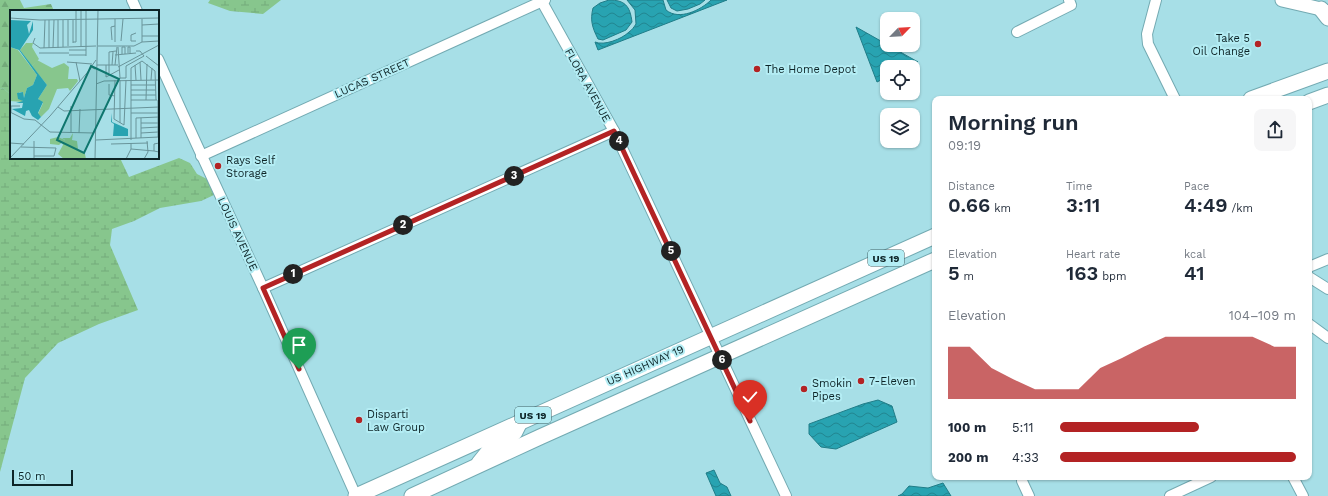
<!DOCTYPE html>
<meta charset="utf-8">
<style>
:root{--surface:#fff;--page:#f6f6f7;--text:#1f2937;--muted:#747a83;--accent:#b32324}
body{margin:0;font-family:"Work Sans",sans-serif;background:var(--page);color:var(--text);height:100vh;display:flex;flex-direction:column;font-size:15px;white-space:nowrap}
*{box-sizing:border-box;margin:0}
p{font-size:13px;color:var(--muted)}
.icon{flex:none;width:22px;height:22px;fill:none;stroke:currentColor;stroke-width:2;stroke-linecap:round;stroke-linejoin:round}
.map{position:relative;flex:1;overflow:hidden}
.details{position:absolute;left:932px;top:96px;width:380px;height:384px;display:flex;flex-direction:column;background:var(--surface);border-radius:8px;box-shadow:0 1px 3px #0004}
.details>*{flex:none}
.needle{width:26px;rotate:65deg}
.fabs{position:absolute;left:880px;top:12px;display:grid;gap:8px}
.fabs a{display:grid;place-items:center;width:40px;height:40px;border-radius:8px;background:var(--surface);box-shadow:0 1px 3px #0004;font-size:20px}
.scale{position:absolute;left:12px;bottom:10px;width:61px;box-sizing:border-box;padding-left:4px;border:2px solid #0d2427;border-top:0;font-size:11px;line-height:14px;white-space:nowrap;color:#0d2427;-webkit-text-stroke:3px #b4edf4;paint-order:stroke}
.pin{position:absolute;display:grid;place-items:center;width:34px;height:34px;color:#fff;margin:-41px -17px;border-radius:50% 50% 50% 0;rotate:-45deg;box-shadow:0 0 4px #0007}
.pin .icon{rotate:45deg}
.km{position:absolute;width:20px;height:20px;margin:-10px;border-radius:50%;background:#222;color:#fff;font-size:11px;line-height:20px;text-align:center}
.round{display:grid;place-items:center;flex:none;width:42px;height:42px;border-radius:8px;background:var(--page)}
.head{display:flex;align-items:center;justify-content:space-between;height:68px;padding:0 16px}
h1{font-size:22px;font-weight:600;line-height:30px}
.metrics{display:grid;grid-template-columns:repeat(3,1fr);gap:6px;height:68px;padding:4px 16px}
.metrics div{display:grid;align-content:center}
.metrics b{font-size:20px;font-weight:600}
.metrics small{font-size:11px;font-weight:400}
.metrics p{font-size:11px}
.chart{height:112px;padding:8px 16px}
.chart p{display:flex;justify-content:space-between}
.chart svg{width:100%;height:72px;margin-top:4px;fill:var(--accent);opacity:.7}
ul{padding:0 16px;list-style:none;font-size:13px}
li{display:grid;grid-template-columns:64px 48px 1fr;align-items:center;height:30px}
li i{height:10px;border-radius:5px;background:var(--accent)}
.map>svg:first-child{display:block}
.forest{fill:url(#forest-firs)}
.wetland{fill:url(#wetland-marsh)}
.water{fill:url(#water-waves);stroke:#207d88}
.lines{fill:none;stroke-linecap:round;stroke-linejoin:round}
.minor-casing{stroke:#73aab2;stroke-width:12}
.major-casing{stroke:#73aab2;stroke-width:15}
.highway-casing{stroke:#73aab2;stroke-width:17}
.minor{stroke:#fff;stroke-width:10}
.major{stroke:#fff;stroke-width:13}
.highway{stroke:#fff;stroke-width:15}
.route-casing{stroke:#fff;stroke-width:8}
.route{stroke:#b32324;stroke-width:5}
.poi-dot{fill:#b32324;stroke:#b4edf4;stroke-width:1.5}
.labels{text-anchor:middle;stroke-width:4;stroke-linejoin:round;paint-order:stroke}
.shield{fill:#b4edf4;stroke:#3f6064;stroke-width:1}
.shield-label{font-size:10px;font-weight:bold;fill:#0d2427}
.poi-label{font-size:11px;fill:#0d2427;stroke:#b4edf4;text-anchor:start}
.street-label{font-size:11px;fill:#0d2427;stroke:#b4edf4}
.inset-road{fill:none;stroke:#69949a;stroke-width:1}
.view{fill:#0f766e;fill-opacity:0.15;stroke:#0f766e;stroke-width:2}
.inset-edge{fill:none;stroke:#0d2427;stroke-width:2}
</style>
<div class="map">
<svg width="1328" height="496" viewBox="0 0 1328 496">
<defs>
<pattern id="forest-firs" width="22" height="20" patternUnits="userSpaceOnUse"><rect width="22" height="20" fill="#87c68d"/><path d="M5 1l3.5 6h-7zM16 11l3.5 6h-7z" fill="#73aa7a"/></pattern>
<pattern id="wetland-marsh" width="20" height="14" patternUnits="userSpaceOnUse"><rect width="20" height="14" fill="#87c68d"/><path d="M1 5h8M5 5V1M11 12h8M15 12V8" fill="none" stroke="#73aa7a"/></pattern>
<pattern id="water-waves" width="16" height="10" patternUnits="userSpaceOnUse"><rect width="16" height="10" fill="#28a3b1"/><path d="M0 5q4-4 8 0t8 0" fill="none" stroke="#218590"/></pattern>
</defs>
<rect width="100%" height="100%" fill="#a7dfe7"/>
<path class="forest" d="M0,0H20L24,8L51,4L54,11H11V95L3,88L0,89Z"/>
<g class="wetland">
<path d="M210,0H281L263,14L230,11L208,3Z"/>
<path d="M3,88L11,95V158H120L129,177L179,158L190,163L197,174L207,179L214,195L201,201L160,208L134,221L112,229L110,245L138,310L99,324L58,343L25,378L0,472V89Z"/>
</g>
<g class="water">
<path d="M609,0C625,0 630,6 632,22L626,30L603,40L598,39C592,27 590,20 593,8L600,3Z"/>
<path d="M627,0H663L666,10C679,21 701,10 711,0H727L598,50L595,42C604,46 622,39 629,32C632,30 634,27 636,24L635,10Z"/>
<path d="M667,0H705L700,4L688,9L677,11L671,8Z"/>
<path d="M856,27L918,62L908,67H887V77L877,82Z"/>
<path d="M878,400L892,406L897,422L836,449L821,447L809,434V424L863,404Z"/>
<path d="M714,470L720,483L727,487L731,496H716L706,473Z"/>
<path d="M943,483L951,496H898L902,494L909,486L928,488Z"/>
</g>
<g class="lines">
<defs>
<g id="minor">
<path d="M132,0L137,11"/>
<path d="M541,0L614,131L786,496"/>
<path d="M1156,0L1147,34L1148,44L1175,99"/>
<path d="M1017,32L1071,5L1069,0"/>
<path d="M158,59L196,143L263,288L356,496"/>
<path d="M201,156L545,0"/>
<path d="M1309,267L1328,259"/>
<path d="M1309,277L1328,289"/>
<path d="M263,288L614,131"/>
<path d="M1309,324L1328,338"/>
<path d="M1023,477L1022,481L1029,496"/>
<path d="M1293,477L1303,496"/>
<path d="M1170,496L1211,477"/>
</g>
<path id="major" d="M1282,0L1321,9L1328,13"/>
<g id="highway">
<path d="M1321,9L1328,18"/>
<path d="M1251,99L1328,71"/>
<path d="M1309,102L1328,95"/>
<path d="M479,463L492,447L508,439L515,432L520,422"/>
<path d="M356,496L935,236"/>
<path d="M412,496L540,437L935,260"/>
</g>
</defs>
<use href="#minor" class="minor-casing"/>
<use href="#major" class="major-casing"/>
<use href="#highway" class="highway-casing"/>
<use href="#minor" class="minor"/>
<use href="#major" class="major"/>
<use href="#highway" class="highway"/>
</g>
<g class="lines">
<defs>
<path id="route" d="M299,369L263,288L614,131L750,421"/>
</defs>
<use href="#route" class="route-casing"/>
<use href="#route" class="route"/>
</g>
<g class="poi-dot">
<circle cx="1258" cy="44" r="4"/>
<circle cx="757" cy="69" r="4"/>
<circle cx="218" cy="166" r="4"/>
<circle cx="861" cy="381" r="4"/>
<circle cx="804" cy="389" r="4"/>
<circle cx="359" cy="420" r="4"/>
</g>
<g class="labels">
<g class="shield">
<rect x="868" y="250" width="36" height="16" rx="3"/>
<rect x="515" y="407" width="36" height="16" rx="3"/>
</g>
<g class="shield-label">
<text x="886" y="262">US 19</text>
<text x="533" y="419">US 19</text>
</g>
<g class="poi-label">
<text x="1250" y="42" text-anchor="end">Take 5<tspan x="1250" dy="13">Oil Change</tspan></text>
<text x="765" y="73">The Home Depot</text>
<text x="226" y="164">Rays Self<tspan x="226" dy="13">Storage</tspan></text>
<text x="869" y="385">7-Eleven</text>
<text x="812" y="387">Smokin<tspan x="812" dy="13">Pipes</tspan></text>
<text x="367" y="418">Disparti<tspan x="367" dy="13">Law Group</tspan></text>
</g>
<g class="street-label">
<text transform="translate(372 78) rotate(-24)" y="4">LUCAS STREET</text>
<text transform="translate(588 85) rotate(61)" y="4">FLORA AVENUE</text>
<text transform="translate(238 234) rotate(65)" y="4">LOUIS AVENUE</text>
<text transform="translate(645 365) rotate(-24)" y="4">US HIGHWAY 19</text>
</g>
</g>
<g transform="translate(10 10)">
<rect width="149" height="149" fill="#a7dfe7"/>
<path d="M16,33H23L22,37L29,49L22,56L10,40Z" fill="#87c68d"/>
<path d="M48,127L55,130L49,135L40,134V129Z" fill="#87c68d"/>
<path d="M0,37L8,40L27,65L23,75L17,78L14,88L13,82H9L13,92L0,91ZM27,50L42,58L54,53L59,57L58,69H67L68,71L60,81L58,78L47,79L39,99L31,107L28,104L33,93L28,89L37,75L22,56ZM63,123L62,130L67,131L68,139L75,144L76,149H54L48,144L53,135L52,132L55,130L52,128H60Z" fill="#87c68d"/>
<path d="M0,10L21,11L17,15L19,24L23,11V20L10,40L37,75L28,89L33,92L28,103L31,107L28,110L22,106L19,100L16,101L15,106L2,99L12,98L13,93H6L13,91L8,89L7,83L13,82L14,88L17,78L23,75L27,65L9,40L0,37ZM91,103H101L102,112L118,119V126H103L104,114L101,112V103Z" fill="#28a3b1"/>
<path class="inset-road" d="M0,8L30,10L149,8M58,10V36M132,15L149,14M132,26H149M25,28L23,33L30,38L86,36M102,30L101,17L105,16M111,31L113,9M126,31H121V25L126,23M63,32H66V0M105,32V9M132,32V9M149,32V0M63,33V10M71,36V0M88,36H124L132,32L149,31M53,37V10M108,37L110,68H116V56M34,38L35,10M39,38V10M43,38L44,10M48,38V10M59,40H76M29,43H59M118,43V37H120V44M112,44V37H115V44M59,45H76M105,45L126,43M76,46V0M136,46L149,56M57,52L82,54M66,52L70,71M130,52L131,70M87,55H108M96,55V67L109,60M102,55L103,42M105,55L107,37M125,55L126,70M116,56L134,46L130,41H126M108,57L149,35M85,59L81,57L86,50M99,63V42L106,41M105,70L104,109L114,115L116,70M141,70L142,58M86,74L94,71L149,70M99,74V85L105,86M121,75H146M121,80H146M121,85H146M121,90H147M136,90L137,54M148,90V127M48,97L54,101L149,97M0,102L14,109L25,110L40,122L84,123M1,102V96H10M121,103H148M131,108V128M110,113V70M131,113H148M131,118L149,117M61,123V96M69,123L70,99M131,123L148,122M126,128V108L149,107M86,130L149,127M121,130V58L132,51L145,61L146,90M24,131V149M0,133L14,134M149,133L144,134V141L149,142M101,134L138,133M11,137L46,138L44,146H24M121,139L144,141M0,148L40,106L82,57M85,149L88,0M116,149L121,139V133M134,149L138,142L137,131"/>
<path class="view" d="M81,56L109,69L74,143L47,130Z"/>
<rect width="149" height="149" class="inset-edge"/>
</g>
</svg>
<div class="fabs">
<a><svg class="needle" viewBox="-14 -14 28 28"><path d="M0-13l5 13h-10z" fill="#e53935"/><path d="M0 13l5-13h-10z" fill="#747a83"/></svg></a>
<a><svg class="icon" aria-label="locate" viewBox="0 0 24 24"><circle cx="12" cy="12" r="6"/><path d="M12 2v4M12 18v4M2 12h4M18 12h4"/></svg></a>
<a><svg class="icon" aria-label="layers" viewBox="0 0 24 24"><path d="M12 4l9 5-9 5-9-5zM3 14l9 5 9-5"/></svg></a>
</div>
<div class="scale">50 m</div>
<div class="pin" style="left:299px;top:369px;background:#1e9e55"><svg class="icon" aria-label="arrive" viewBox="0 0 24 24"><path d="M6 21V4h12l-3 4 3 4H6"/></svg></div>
<div class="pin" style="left:750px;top:421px;background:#d93025"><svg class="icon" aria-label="check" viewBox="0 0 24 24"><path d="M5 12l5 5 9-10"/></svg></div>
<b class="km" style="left:293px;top:274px">1</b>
<b class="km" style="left:403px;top:225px">2</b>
<b class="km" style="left:514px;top:176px">3</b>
<b class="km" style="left:619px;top:141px">4</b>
<b class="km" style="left:671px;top:251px">5</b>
<b class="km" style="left:722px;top:360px">6</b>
<section class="details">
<div class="head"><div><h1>Morning run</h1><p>09:19</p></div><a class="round"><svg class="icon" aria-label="share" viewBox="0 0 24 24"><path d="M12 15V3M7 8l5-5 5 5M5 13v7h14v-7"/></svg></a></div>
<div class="metrics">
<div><p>Distance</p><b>0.66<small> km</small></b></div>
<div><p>Time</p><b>3:11</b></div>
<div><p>Pace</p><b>4:49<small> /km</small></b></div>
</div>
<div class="metrics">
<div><p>Elevation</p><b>5<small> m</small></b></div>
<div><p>Heart rate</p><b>163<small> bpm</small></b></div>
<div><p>kcal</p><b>41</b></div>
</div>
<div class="chart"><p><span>Elevation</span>104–109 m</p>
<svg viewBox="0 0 160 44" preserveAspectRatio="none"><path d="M0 44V12L10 12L20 25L30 32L40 38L50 38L60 38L70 25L80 19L90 12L100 6L110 6L120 6L130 6L140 6L150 12L160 12V44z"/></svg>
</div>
<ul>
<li><b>100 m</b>5:11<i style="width:59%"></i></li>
<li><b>200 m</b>4:33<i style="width:100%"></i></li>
</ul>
</section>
</div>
